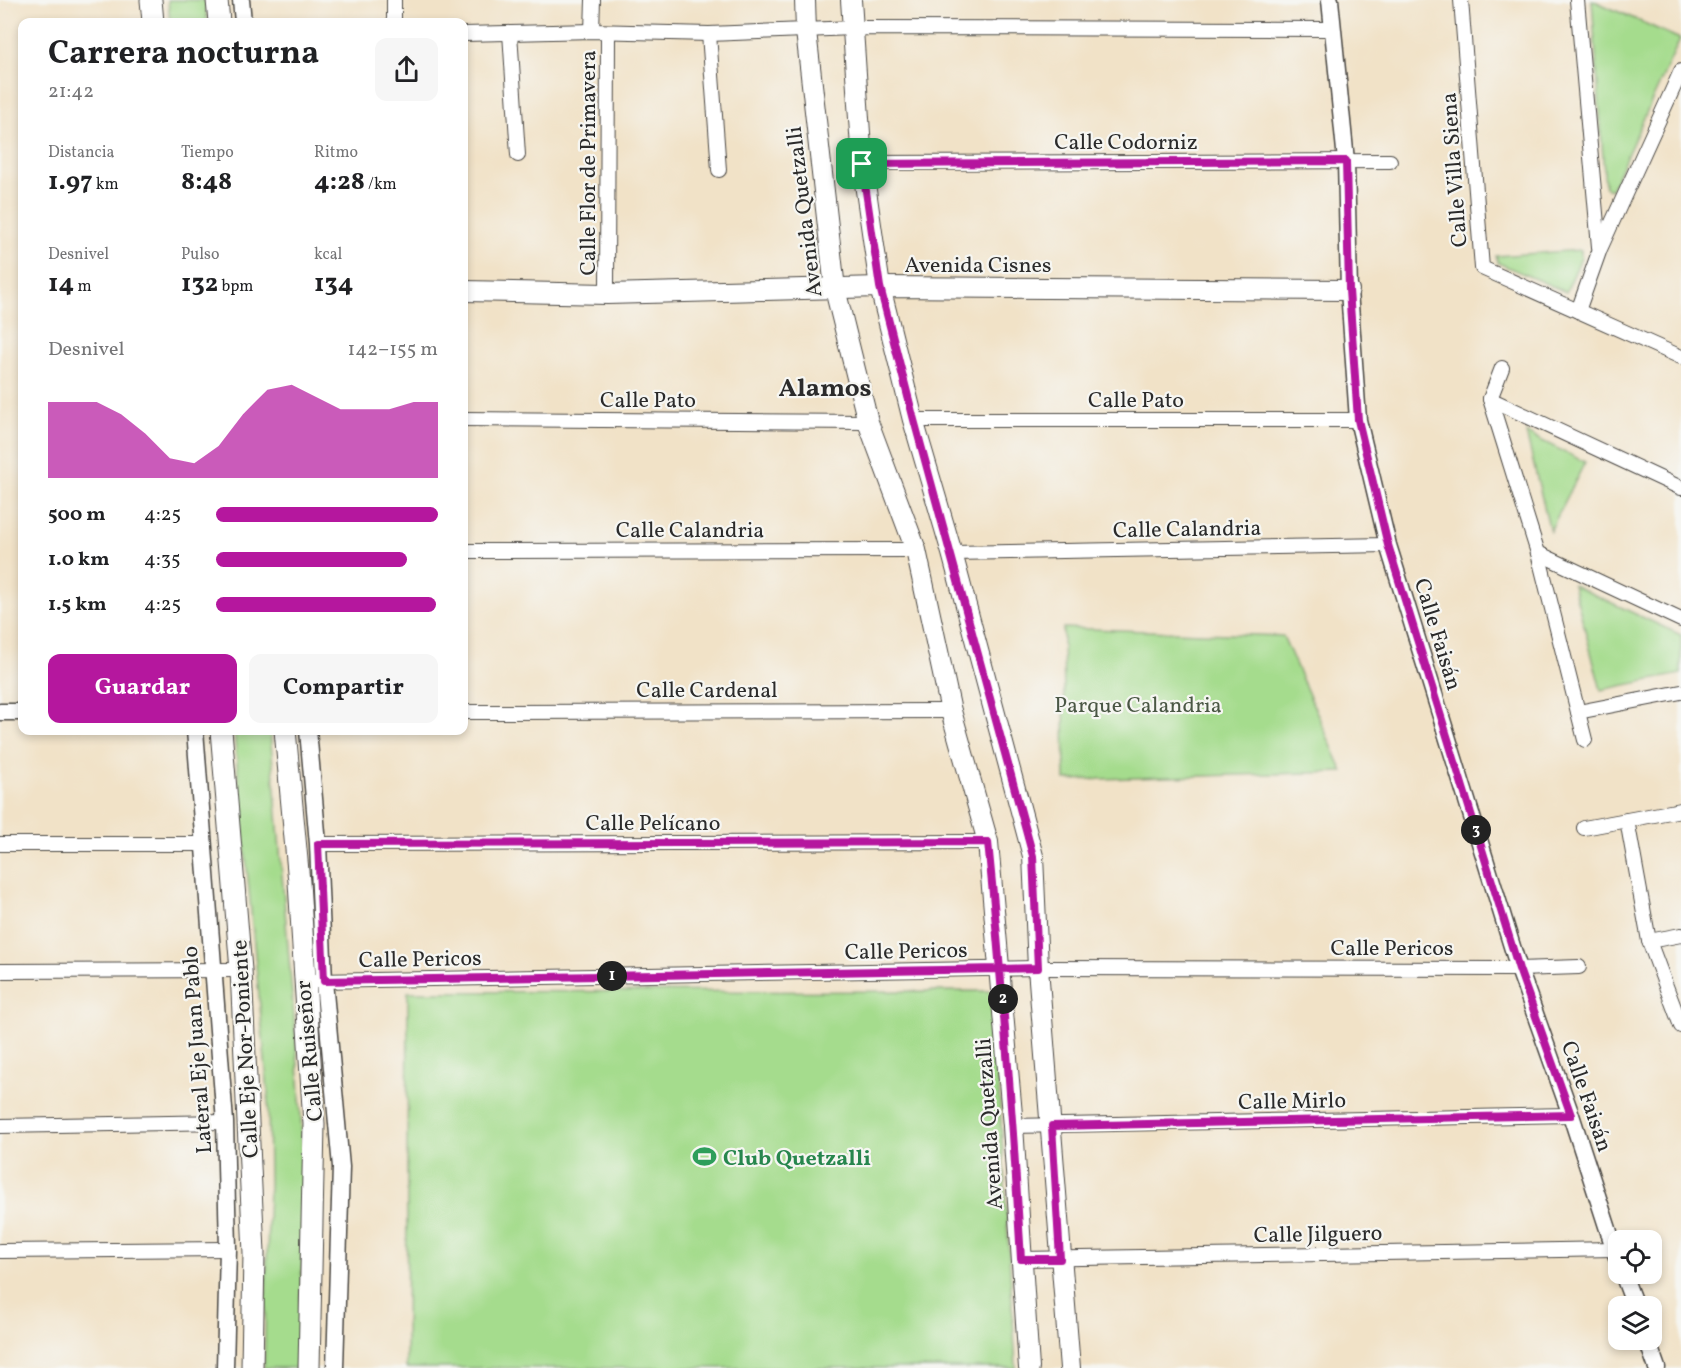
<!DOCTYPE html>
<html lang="es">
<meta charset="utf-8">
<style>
:root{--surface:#fff;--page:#f6f6f6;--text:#202124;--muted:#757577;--accent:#b5179e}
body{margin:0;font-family:Vollkorn,serif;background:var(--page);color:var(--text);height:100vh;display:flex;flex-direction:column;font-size:22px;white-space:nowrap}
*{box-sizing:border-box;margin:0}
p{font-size:20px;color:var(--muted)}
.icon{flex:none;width:33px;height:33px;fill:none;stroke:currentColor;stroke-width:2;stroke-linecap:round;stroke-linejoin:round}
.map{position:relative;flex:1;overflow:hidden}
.sheet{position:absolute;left:18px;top:18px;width:450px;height:717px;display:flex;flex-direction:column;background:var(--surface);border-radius:12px;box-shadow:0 3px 9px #0003}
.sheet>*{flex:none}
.controls{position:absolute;left:1608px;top:1230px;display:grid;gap:12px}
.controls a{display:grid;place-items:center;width:54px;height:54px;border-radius:12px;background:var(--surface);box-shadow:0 3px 9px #0003;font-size:30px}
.pin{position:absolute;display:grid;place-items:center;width:51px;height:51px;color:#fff;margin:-26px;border-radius:12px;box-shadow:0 3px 9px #0006}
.km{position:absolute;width:30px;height:30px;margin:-15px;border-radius:50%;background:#222;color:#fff;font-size:16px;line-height:30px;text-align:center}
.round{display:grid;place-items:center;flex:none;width:63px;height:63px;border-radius:12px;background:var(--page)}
.headline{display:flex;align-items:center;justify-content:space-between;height:102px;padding:0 30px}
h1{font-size:33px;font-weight:700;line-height:45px}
.stats{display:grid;grid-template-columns:repeat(3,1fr);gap:9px;height:102px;padding:6px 30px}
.stats div{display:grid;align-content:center}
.stats b{font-size:26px;font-weight:700}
.stats small{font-size:16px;font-weight:400}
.stats p{font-size:16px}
.chart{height:168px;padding:12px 30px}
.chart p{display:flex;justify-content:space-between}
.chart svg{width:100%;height:108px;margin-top:6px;fill:var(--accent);opacity:.7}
.button{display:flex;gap:12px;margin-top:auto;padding:12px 30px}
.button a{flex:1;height:69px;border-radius:12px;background:var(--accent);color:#fff;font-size:24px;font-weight:700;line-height:69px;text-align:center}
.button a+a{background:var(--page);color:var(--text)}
ul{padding:0 30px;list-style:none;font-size:20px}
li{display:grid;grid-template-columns:96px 72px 1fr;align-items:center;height:45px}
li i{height:15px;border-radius:8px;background:var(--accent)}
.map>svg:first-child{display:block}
.green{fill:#a5dc8d;stroke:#68845c;stroke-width:1.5}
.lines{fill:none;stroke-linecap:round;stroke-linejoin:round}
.minor-casing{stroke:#494642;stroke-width:16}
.tertiary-casing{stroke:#494642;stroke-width:19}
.secondary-casing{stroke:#494642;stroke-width:22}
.primary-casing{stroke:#494642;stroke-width:23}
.minor{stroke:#fff;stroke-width:14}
.tertiary{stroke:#fff;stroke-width:16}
.secondary{stroke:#fff;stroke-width:20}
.primary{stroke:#fff;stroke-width:21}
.route-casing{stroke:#fff;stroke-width:12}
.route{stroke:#b5179e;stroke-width:8}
.labels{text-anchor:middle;stroke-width:4.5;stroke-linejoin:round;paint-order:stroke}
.street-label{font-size:22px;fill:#2b2b2b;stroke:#f6f6f2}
.park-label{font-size:22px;fill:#4a5744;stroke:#f6f6f2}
.leisure-label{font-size:22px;font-weight:bold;fill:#27864d;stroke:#f6f6f2;text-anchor:start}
.quarter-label{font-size:26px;font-weight:bold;fill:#2b2b2b;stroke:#f6f6f2}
</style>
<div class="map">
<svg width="1681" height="1368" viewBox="0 0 1681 1368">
<rect width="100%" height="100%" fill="#f6f6f2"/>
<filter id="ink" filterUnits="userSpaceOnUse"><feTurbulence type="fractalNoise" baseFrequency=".0167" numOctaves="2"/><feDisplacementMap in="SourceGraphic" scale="12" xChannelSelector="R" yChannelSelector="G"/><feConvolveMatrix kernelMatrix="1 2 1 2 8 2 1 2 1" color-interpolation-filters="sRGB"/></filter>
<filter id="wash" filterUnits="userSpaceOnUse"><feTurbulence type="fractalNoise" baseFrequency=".008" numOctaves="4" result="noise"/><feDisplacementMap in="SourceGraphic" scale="24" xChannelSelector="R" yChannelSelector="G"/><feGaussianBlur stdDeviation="1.35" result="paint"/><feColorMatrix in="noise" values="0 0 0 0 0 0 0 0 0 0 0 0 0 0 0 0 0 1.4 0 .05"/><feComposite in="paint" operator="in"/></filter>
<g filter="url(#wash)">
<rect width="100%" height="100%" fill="#f1e2c7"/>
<g class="green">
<path d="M168,0H205L207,22H170Z"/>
<path d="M1592,0L1680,39L1611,190L1605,187Z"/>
<path d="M1581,250V258L1566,292L1498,263L1496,256Z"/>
<path d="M1526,433L1585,462L1550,531Z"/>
<path d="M1573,585L1681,635V674L1601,690Z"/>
<path d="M1063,628L1283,636L1343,772L1065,780Z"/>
<path d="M234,731H270L299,1078L305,1204L297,1368H264L269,1184L268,1092Z"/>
<path d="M993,991L1016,1368H406L408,992Z"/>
</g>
</g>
<g filter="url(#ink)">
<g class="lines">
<defs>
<g id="minor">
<path d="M1461,0L1482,268L1681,357"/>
<path d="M1577,0L1599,247"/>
<path d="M394,22V0"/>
<path d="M592,31L593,0"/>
<path d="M510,33L518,155"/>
<path d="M464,34L592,31L709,34L853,28L1331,29"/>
<path d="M709,34L719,170"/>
<path d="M862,163L1390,161"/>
<path d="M607,294L608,33"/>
<path d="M1578,311L1600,249L1681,71"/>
<path d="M1502,368L1490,399L1538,553L1585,740"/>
<path d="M1490,399L1681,488"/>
<path d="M464,419L868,422"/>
<path d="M913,420H1358"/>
<path d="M464,551L916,550"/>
<path d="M952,553L1388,545"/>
<path d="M1538,553L1681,620"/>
<path d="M464,712L951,711"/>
<path d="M1578,712L1681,692"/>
<path d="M1627,820L1649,941L1681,1026"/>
<path d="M1584,828L1681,810"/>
<path d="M0,844H205"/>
<path d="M318,844L988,842"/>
<path d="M1649,941L1681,935"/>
<path d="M0,971L241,970"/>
<path d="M316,981L1038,968L1519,969L1579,967"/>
<path d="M0,1126L225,1122"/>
<path d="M1013,1126L1571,1115"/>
<path d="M0,1251L228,1249"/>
<path d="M1021,1259L1615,1249"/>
</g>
<g id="tertiary">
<path d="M241,0L243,22"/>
<path d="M1330,0L1346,161L1349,290L1358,420L1388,545L1519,969L1571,1115L1618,1260"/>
<path d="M0,712H22"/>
<path d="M195,730L225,1122L228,1249L225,1368"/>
<path d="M308,730L318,844L324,981L341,1167L335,1368"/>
<path d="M1623,1274L1635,1306"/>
<path d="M1647,1340L1657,1368"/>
</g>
<g id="secondary">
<path d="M805,0L806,31L835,289L868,422L916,550L951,711L988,842L1013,1126L1029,1368"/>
<path d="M851,0L862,163L880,287L913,420L952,553L1033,856L1038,968L1070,1368"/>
<path d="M464,291L607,294L880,287L1349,290"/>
</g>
<g id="primary">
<path d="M151,0L153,22"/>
<path d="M217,0L219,22"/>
<path d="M221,730L241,970L254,1253L252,1368"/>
<path d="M285,730L299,882L314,1124L309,1368"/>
</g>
</defs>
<use href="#minor" class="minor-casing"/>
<use href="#tertiary" class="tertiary-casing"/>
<use href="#secondary" class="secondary-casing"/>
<use href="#primary" class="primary-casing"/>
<use href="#minor" class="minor"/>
<use href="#tertiary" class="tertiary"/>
<use href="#secondary" class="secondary"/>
<use href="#primary" class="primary"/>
</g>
</g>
<g class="lines" filter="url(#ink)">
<defs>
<path id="route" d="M862,164L880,287L914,420L1033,856L1038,968L1000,969L324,981L318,844L988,842C1002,981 1013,1119 1021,1259H1060L1052,1126L1571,1115L1519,969L1388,545L1358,420L1349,290L1346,161L862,164"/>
</defs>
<use href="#route" class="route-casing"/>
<use href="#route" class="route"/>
</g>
<defs>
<symbol id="stadium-bare" viewBox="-9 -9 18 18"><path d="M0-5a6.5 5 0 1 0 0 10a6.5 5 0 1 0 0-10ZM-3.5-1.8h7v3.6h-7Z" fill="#2e9e5b" stroke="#f6f6f2" stroke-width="2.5" paint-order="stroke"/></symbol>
</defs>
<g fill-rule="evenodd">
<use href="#stadium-bare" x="688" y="1140" width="33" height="33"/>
</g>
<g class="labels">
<g class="street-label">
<text x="1126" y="149">Calle Codorniz</text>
<text transform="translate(587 163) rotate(-90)" y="8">Calle Flor de Primavera</text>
<text transform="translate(1453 170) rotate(-94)" y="8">Calle Villa Siena</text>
<text transform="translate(803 212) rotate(-97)" y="8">Avenida Quetzalli</text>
<text x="978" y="272">Avenida Cisnes</text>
<text x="648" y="407">Calle Pato</text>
<text x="1136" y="407">Calle Pato</text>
<text transform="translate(1187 528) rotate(-1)" y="8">Calle Calandria</text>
<text x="690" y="537">Calle Calandria</text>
<text transform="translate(1439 634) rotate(73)" y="8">Calle Faisán</text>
<text x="707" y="697">Calle Cardenal</text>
<text x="653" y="830">Calle Pelícano</text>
<text x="1392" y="955">Calle Pericos</text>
<text transform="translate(906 950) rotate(-1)" y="8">Calle Pericos</text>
<text transform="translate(420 958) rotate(-1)" y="8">Calle Pericos</text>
<text transform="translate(244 1049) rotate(-93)" y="8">Calle Eje Nor-Poniente</text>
<text transform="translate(196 1050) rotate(-94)" y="8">Lateral Eje Juan Pablo</text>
<text transform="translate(308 1051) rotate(-95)" y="8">Calle Ruiseñor</text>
<text transform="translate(1588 1096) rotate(71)" y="8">Calle Faisán</text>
<text transform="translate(1292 1100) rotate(-1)" y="8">Calle Mirlo</text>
<text transform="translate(988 1124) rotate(-94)" y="8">Avenida Quetzalli</text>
<text transform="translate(1318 1233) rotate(-1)" y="8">Calle Jilguero</text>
</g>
<g class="park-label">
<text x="1138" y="712">Parque Calandria</text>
</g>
<g class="leisure-label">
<text x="723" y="1165">Club Quetzalli</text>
</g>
<g class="quarter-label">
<text x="825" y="396">Alamos</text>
</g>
</g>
</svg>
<div class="controls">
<a><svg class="icon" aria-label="locate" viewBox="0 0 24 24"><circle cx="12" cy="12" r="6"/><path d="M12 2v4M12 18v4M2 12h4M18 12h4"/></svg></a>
<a><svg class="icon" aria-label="layers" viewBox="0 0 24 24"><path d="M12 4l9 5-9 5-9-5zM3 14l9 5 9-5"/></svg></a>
</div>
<div class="pin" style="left:862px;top:164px;background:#1e9e55"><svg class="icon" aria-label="arrive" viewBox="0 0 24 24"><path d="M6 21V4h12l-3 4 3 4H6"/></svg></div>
<b class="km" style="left:612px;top:976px">1</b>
<b class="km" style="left:1003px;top:999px">2</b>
<b class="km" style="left:1476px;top:830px">3</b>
<section class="sheet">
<div class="headline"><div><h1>Carrera nocturna</h1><p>21:42</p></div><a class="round"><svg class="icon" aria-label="share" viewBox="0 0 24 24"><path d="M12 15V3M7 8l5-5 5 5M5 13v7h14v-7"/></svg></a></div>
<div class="stats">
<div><p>Distancia</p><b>1.97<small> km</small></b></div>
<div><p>Tiempo</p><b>8:48</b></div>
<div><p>Ritmo</p><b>4:28<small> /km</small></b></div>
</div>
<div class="stats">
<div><p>Desnivel</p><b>14<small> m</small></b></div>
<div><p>Pulso</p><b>132<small> bpm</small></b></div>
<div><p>kcal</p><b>134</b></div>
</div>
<div class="chart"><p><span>Desnivel</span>142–155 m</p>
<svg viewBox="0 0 160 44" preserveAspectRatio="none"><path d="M0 44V13L10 13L20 13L30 18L40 26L50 36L60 38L70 31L80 18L90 8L100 6L110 11L120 16L130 16L140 16L150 13L160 13V44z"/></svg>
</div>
<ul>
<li><b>500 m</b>4:25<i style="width:100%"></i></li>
<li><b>1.0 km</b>4:35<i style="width:86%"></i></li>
<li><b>1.5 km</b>4:25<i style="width:99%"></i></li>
</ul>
<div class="button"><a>Guardar</a><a>Compartir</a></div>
</section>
</div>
